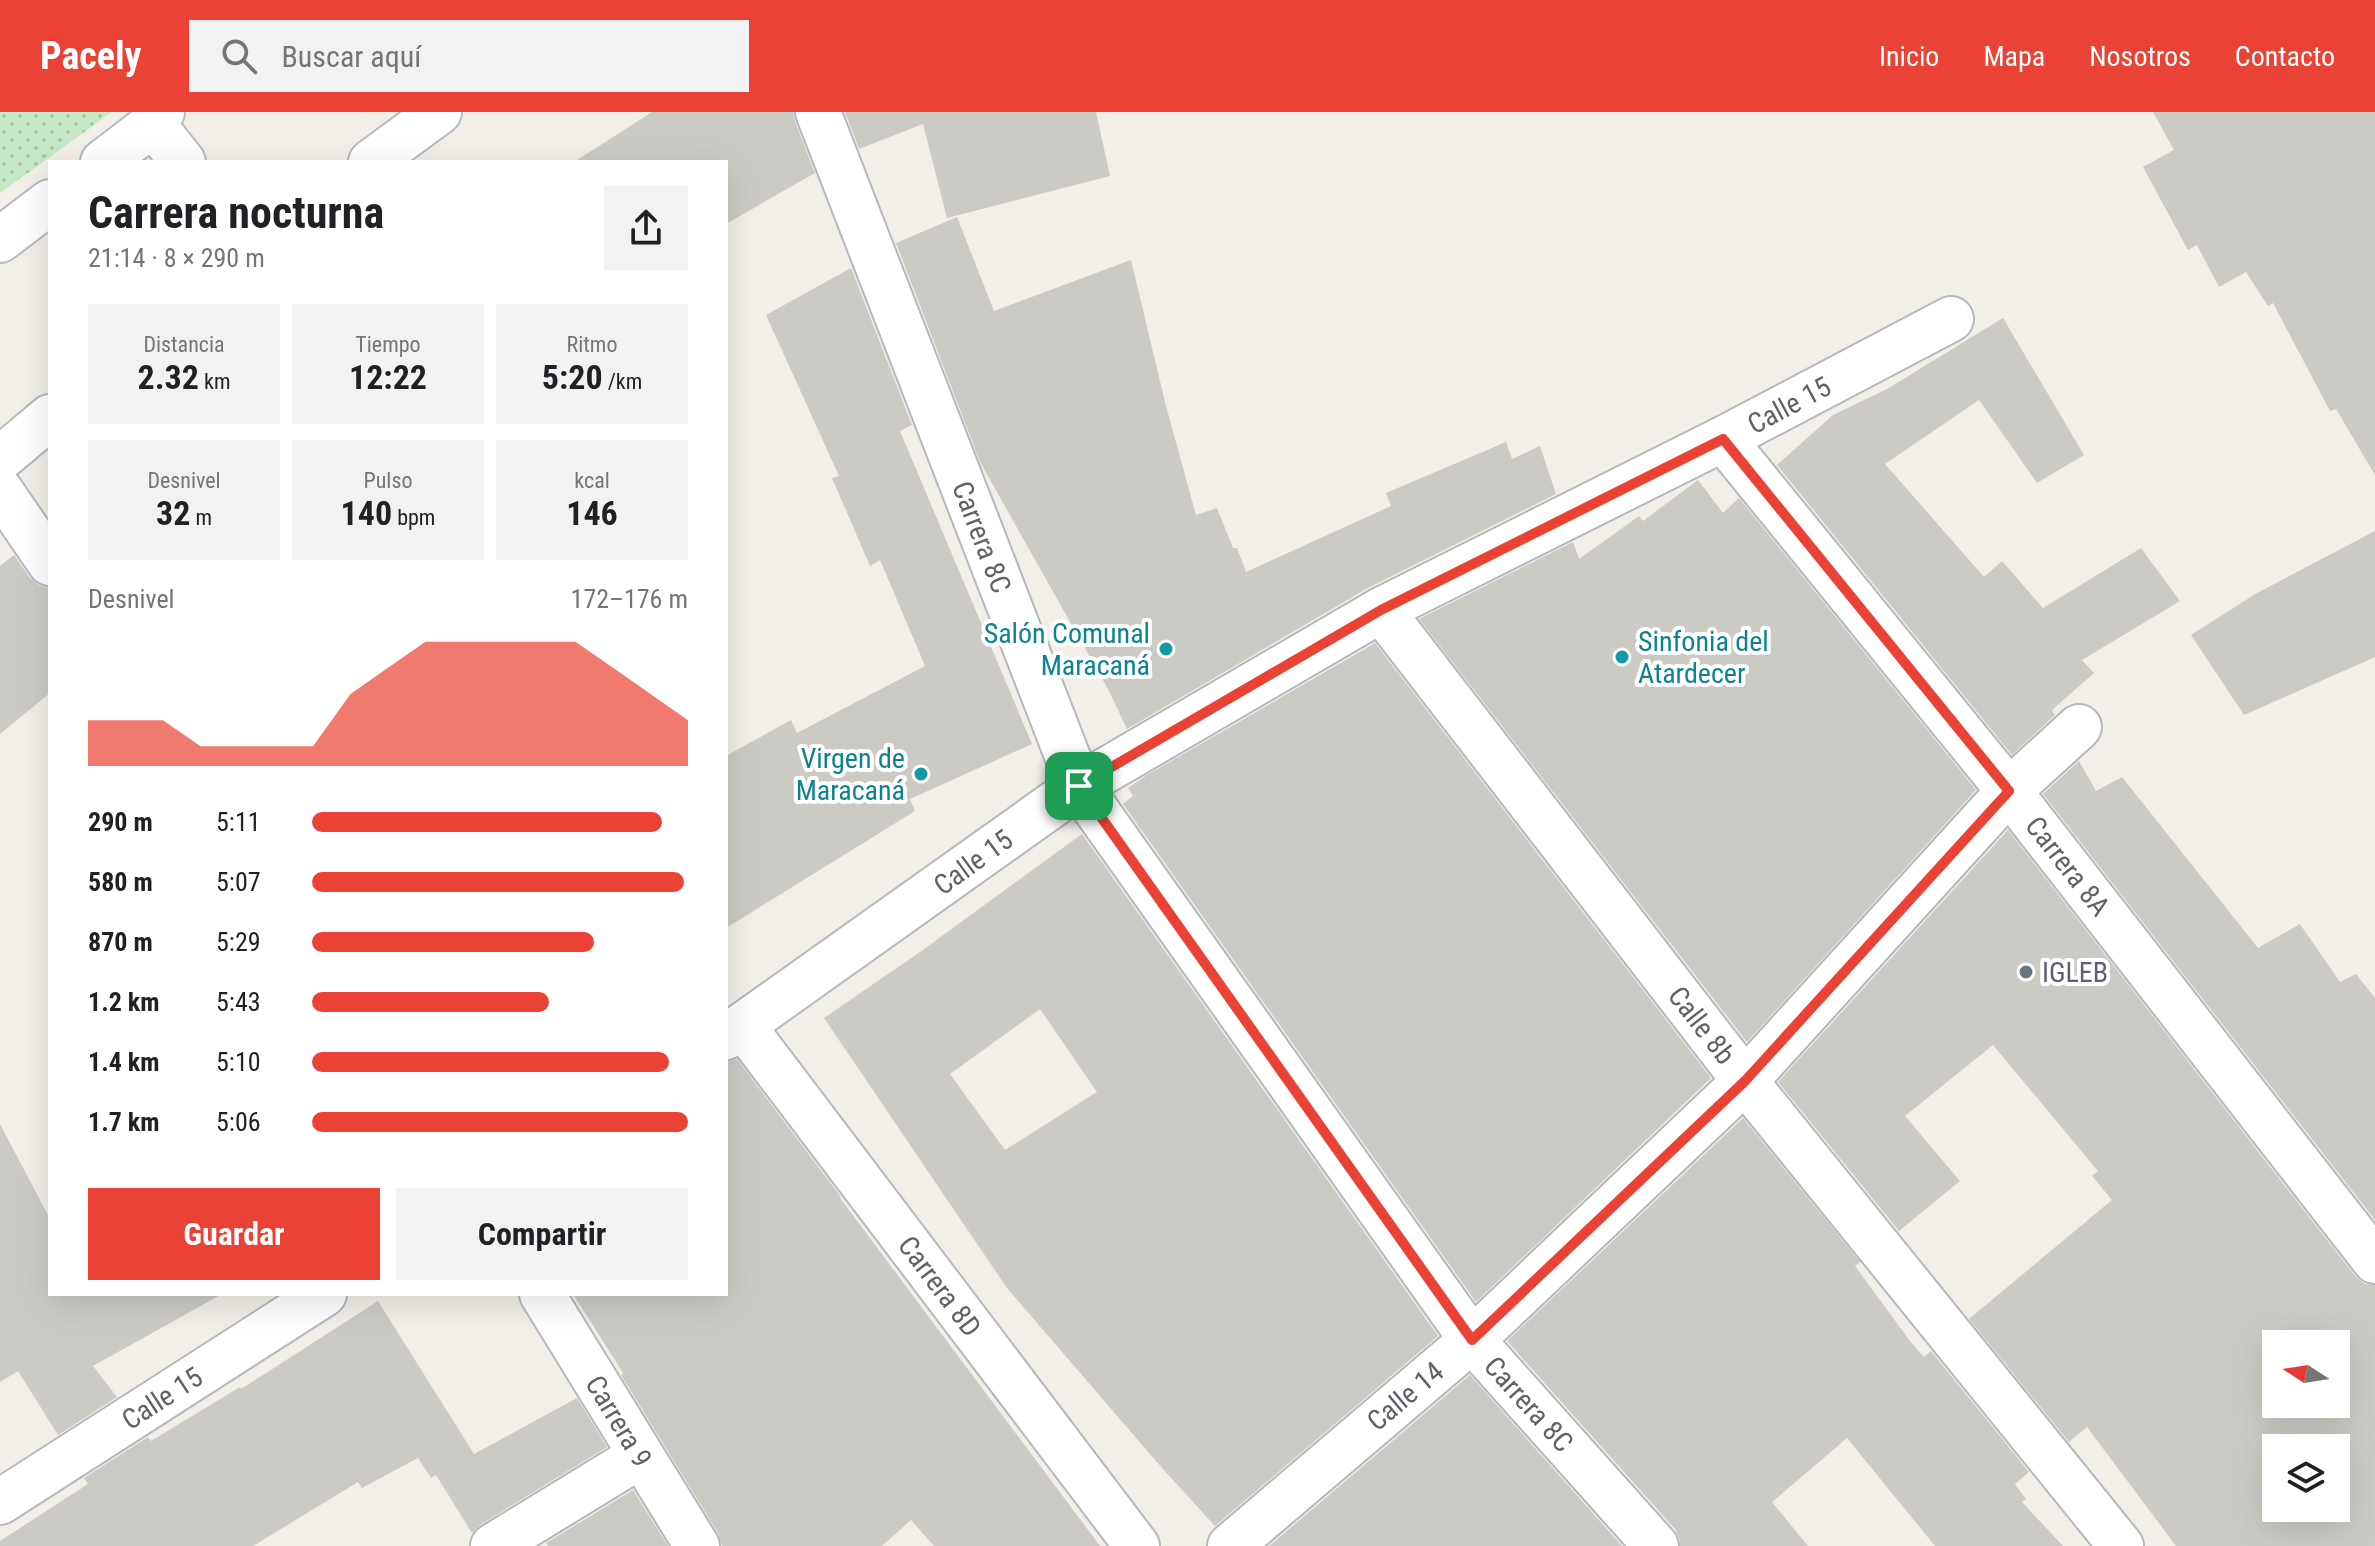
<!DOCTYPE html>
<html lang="es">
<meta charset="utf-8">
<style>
:root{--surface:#fff;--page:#f2f2f2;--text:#202124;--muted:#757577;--accent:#ea4335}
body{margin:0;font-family:"Roboto Condensed",sans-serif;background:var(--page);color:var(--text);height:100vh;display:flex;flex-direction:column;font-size:30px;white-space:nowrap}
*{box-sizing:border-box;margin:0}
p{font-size:26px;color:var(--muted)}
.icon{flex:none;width:44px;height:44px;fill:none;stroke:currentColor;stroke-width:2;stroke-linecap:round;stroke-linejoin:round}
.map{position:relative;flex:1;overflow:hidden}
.details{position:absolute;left:48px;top:48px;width:680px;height:1136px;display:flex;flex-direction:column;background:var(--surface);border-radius:0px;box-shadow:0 8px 32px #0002}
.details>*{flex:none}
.needle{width:52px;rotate:282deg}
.controls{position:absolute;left:2262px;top:1218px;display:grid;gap:16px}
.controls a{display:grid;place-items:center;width:88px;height:88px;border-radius:0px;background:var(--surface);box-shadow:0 8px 32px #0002;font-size:40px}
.pin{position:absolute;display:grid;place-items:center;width:68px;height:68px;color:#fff;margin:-34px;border-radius:16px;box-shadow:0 4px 12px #0006}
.round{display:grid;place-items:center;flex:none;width:84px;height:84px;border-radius:0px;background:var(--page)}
.head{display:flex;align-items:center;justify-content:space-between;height:136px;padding:0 40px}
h1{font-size:44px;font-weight:700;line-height:60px}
.stats{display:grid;grid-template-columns:repeat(3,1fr);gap:12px;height:136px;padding:8px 40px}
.stats div{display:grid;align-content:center;border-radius:0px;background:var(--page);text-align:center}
.stats b{font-size:34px;font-weight:700}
.stats small{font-size:22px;font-weight:400}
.stats p{font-size:22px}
.chart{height:224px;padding:16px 40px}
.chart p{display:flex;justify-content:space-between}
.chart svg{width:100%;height:144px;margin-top:8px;fill:var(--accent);opacity:.7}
.primary-button{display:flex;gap:16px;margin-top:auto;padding:16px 40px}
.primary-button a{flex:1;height:92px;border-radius:0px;background:var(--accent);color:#fff;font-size:32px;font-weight:700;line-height:92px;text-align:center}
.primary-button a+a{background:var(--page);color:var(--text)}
ul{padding:0 40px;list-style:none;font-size:26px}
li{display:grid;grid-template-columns:128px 96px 1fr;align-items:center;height:60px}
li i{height:20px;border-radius:10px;background:var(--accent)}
header{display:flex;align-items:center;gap:48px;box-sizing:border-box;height:112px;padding:0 40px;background:var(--accent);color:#fff}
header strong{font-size:38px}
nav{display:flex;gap:44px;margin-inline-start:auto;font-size:28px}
.search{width:560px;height:72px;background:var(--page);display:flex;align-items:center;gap:20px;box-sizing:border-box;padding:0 28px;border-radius:0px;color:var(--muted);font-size:30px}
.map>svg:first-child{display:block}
.park{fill:url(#park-dots)}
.building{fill:#cccac5;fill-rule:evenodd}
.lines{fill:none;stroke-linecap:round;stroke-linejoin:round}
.street-casing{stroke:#b5b8bc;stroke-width:48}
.secondary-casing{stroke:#b6babf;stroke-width:48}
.street{stroke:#fff;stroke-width:44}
.secondary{stroke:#fff;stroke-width:44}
.route-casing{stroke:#fff;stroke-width:16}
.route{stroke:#ea4335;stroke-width:10}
.culture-dot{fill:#0f9aa8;stroke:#fff;stroke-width:3}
.worship-dot{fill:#6b7280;stroke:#fff;stroke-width:3}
.labels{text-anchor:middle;stroke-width:8;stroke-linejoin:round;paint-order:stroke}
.street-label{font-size:28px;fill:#5f6368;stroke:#fff}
.culture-label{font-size:28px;fill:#0d838f;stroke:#fff;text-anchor:end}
.worship-label{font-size:28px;fill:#5b616d;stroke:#fff;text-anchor:start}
</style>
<header>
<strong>Pacely</strong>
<div class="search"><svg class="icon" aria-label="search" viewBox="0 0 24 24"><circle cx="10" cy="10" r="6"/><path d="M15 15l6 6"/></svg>Buscar aquí</div>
<nav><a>Inicio</a><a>Mapa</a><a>Nosotros</a><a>Contacto</a></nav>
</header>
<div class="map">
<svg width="2375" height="1434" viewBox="0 0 2375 1434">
<defs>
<pattern id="park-dots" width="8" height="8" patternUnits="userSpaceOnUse" patternTransform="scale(2)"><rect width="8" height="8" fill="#c5e8c5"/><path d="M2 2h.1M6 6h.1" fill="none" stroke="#a3c0a4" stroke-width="1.8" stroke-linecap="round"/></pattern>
</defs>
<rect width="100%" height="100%" fill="#f1efe8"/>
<path class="park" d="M0,0H112L0,81Z"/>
<g class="building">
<path d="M652,0H794L795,9L815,61L726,112V50H574Z"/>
<path d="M845,0H1096L1110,64L947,106L923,12L859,37Z"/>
<path d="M2153,0H2375V363L2336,297L2330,299L2273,191L2268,194L2246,160L2219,175L2197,133L2188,138L2143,55L2174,38Z"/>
<path d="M957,105L994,199L1131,148L1166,294L1196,403L1217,396L1233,436H1237L1246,460L1391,394L1386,381L1506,330L1512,347L1540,334L1556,382L1368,476L1127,617L1109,579L980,350L896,131Z"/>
<path d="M851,156L912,313L900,319L1032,632L910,687L915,699L726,816V644L791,608L797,621L925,554L880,448L870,454L832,366L839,364L766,203Z"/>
<path d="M2003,206L2084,343L2037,371L1979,288L1885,352L1984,465L2002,449L2043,496L2141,436L2180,489L2082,548L2094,561L2052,598L2055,603L2012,643L1777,353L1833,303L1887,277Z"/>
<path d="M1698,368L1723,401L1739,386L1976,678L1747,930L1419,507L1573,430L1579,447L1639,404L1643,409Z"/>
<path d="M2375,419V545L2244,603L2191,523L2257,481Z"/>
<path d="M14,443L30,466L39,473L50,476V581L0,622V454Z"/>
<path d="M1375,531L1711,966L1476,1190L1123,692L1133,684L1128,676L1147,663Z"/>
<path d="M2079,649L2096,679L2122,665L2258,836L2300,812L2340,870L2356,862L2375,886V1108L2043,682Z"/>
<path d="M2008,718L2355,1164L2365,1172L2375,1173V1434H2176L2087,1315L2069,1330L1969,1207L2112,1088L2092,1064L2098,1059L1993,933L1905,1004L1960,1069L1899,1119L1778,970ZM2276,1232H2336V1292H2276ZM2276,1336H2336V1396H2276Z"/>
<path d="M1082,722L1438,1224L1215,1414L1162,1356L1007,1176L824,906L920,840ZM1040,897L1097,980L1005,1038L950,962Z"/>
<path d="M737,947L841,1085L840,1086L1100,1434H934L911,1408L882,1434H722L718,1421L621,1263L623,1261L573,1182H726V950Z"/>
<path d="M1743,1006L1860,1150L1855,1154L1910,1229L1924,1245L1931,1239L2029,1360L2015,1372L2026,1387L2022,1390L2063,1434H1935L1847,1326L1772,1390L1808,1434H1680V1428L1675,1417L1507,1229Z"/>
<path d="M0,1012L50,1107V1182H222L93,1254L117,1285L58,1323L18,1259L0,1270Z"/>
<path d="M378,1189L474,1342L577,1286L607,1335L480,1413L472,1421L436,1363L431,1366L418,1346L362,1376L358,1370L253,1434H0V1429L88,1372L84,1366L148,1325L151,1329L240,1275L241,1277Z"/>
<path d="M1470,1263L1622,1434H1269Z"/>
<path d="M633,1378L668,1434H548L546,1431Z"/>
</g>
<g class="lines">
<defs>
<g id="street">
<path d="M818,0L1079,674L1472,1228L1656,1434"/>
<path d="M1723,327L2009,679L2375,1149"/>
<path d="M0,378L50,451"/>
<path d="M1381,498L1745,969L2121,1434"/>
<path d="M743,914L1137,1434"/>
<path d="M726,925L1079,674L1381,498L1723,327L1951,207"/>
<path d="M542,1182L697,1434"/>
<path d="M0,1390L324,1182"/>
<path d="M493,1434L640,1344"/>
<path d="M1230,1434L1472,1228L1745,969L2009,679L2079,615"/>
</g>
<g id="secondary">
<path d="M153,12L183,50"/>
<path d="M103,50L153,12L162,0"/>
<path d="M371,50L439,0"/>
<path d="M0,128L50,90"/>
<path d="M0,347L50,305"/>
</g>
</defs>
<use href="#street" class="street-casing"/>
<use href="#secondary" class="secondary-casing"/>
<use href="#street" class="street"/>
<use href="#secondary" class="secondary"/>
</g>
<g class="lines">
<defs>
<path id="route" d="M1723,327L2009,679L1745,969L1472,1228L1079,674L1381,498Z"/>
</defs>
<use href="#route" class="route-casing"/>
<use href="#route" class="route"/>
</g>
<g class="culture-dot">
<circle cx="1166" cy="537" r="8"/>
<circle cx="1622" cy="545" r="8"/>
<circle cx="921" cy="662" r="8"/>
</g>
<circle class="worship-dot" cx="2026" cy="860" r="8"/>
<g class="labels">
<g class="street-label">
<text transform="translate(1789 293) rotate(-28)" y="10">Calle 15</text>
<text transform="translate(982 425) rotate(69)" y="10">Carrera 8C</text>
<text transform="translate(973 750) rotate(-36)" y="10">Calle 15</text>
<text transform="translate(2068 754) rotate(52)" y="10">Carrera 8A</text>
<text transform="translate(1702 913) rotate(52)" y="10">Calle 8b</text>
<text transform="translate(940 1174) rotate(53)" y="10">Carrera 8D</text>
<text transform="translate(1405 1284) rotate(-40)" y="10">Calle 14</text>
<text transform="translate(162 1286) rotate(-33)" y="10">Calle 15</text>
<text transform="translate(1529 1292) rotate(48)" y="10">Carrera 8C</text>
<text transform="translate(619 1309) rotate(59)" y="10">Carrera 9</text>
</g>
<g class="culture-label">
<text x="1150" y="531">Salón Comunal<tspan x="1150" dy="32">Maracaná</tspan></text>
<text x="1638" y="539" text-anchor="start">Sinfonia del<tspan x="1638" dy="32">Atardecer</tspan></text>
<text x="905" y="656">Virgen de<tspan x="905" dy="32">Maracaná</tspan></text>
</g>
<g class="worship-label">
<text x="2042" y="870">IGLEB</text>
</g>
</g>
</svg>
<div class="controls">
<a><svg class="needle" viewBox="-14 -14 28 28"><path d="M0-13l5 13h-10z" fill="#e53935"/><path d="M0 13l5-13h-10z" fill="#757577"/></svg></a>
<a><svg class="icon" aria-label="layers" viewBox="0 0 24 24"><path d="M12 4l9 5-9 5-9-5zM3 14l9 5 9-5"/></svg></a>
</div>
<div class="pin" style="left:1079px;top:674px;background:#1e9e55"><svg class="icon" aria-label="arrive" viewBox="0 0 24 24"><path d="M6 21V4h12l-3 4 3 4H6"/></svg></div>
<section class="details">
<div class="head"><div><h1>Carrera nocturna</h1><p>21:14 · 8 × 290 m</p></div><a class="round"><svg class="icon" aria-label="share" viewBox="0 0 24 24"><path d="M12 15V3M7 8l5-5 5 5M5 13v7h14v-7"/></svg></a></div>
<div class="stats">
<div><p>Distancia</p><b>2.32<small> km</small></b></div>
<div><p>Tiempo</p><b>12:22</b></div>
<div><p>Ritmo</p><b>5:20<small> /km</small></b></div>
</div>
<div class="stats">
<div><p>Desnivel</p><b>32<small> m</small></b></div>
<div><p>Pulso</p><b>140<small> bpm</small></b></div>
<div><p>kcal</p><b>146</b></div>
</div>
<div class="chart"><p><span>Desnivel</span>172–176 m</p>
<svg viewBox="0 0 160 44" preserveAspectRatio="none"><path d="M0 44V30L10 30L20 30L30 38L40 38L50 38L60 38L70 22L80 14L90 6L100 6L110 6L120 6L130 6L140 14L150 22L160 30V44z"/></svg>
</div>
<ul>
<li><b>290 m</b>5:11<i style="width:93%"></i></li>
<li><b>580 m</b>5:07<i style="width:99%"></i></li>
<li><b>870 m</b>5:29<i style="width:75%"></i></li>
<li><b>1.2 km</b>5:43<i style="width:63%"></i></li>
<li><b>1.4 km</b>5:10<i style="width:95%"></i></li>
<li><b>1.7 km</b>5:06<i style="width:100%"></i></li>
</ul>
<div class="primary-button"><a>Guardar</a><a>Compartir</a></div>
</section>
</div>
